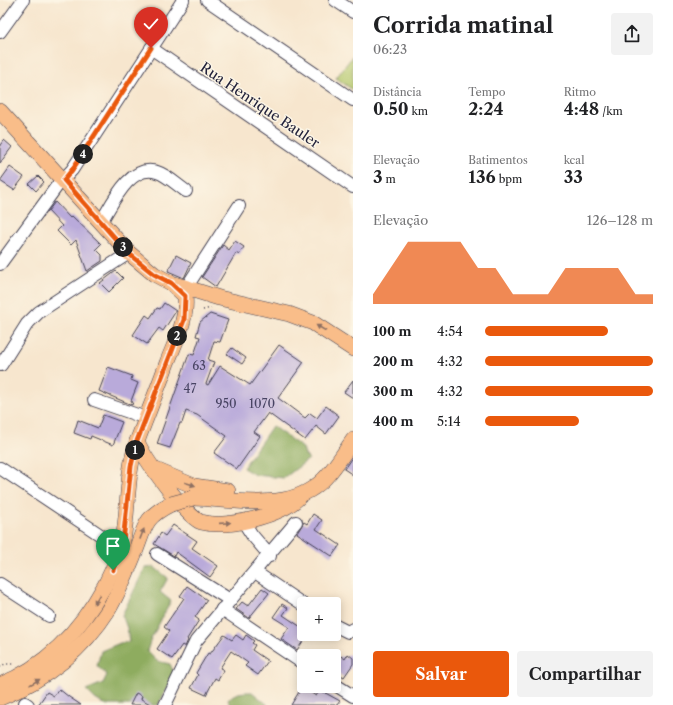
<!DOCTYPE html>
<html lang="pt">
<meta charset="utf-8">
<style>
:root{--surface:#fff;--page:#f2f2f2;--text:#202124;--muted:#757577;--accent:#ea580c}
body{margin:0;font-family:"Libre Caslon Text",serif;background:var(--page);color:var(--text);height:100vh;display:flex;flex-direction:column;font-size:15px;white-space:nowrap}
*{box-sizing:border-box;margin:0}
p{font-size:13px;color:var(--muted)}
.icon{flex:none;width:22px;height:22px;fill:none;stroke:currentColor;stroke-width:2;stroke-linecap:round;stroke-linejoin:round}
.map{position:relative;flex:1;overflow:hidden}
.sheet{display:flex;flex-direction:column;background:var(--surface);width:320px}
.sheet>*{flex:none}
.fabs{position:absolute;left:297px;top:597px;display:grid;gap:8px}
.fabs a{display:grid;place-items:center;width:44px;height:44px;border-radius:4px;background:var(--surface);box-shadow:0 2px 10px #0003;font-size:20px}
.pin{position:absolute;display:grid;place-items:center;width:34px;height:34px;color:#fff;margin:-41px -17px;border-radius:50% 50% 50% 0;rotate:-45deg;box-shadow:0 0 4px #0007}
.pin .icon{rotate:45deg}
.km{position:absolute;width:20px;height:20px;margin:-10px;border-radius:50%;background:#222;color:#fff;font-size:11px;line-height:20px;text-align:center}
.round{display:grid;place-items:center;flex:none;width:42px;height:42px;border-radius:4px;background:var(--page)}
.summary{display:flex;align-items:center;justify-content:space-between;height:68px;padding:0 20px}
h1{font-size:22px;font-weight:800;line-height:30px}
.metrics{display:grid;grid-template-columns:repeat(3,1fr);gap:6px;height:68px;padding:4px 20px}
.metrics div{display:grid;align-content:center}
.metrics b{font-size:17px;font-weight:800}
.metrics small{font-size:11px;font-weight:400}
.metrics p{font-size:11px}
.chart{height:112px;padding:8px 20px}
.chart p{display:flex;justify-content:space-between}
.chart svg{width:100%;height:72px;margin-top:4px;fill:var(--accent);opacity:.7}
.primary-button{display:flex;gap:8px;margin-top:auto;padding:8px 20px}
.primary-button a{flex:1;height:46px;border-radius:4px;background:var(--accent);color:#fff;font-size:16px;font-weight:800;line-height:46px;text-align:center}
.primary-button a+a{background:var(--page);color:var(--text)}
ul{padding:0 20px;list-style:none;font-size:13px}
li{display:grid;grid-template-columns:64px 48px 1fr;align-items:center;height:30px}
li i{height:10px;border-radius:5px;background:var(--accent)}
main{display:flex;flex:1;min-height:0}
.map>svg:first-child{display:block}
.green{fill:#b3c76b;stroke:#6a7453}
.forest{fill:#8eac5f;stroke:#58674d}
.building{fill:#b9aada}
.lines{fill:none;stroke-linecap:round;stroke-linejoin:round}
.minor-casing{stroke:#423f51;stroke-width:14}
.major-casing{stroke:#423f51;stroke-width:16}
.path{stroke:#423f51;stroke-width:1.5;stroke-dasharray:1 3;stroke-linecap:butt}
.minor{stroke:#fff;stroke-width:12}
.major{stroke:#f9bd89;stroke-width:15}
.major-bridge-casing{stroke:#423f51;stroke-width:16;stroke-linecap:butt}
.major-bridge{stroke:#f9bd89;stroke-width:15}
.oneway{fill:#8e7062}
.route-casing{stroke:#fff;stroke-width:8}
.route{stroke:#ea580c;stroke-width:5}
.labels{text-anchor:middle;stroke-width:3;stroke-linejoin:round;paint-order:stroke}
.number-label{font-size:12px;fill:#484463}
.street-label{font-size:14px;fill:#22223b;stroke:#fcf5e5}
</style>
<main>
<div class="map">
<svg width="353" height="705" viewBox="0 0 353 705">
<rect width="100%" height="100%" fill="#fcf5e5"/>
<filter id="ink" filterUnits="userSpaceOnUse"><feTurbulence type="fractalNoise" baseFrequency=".025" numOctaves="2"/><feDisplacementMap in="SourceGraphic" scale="8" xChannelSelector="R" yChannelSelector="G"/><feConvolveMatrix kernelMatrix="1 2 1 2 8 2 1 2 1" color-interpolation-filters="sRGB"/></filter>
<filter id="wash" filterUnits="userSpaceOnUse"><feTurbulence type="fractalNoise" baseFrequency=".012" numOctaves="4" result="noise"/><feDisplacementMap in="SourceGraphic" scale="16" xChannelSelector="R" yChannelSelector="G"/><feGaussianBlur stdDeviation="0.9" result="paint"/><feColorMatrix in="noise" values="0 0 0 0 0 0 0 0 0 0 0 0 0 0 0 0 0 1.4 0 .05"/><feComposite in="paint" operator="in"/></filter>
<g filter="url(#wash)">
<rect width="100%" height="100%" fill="#f7e6ce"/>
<path class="green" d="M352,57H353V90L336,78Z"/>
<g class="forest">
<path d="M272,426L303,448L305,455L309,459L284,478L255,475L243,468Z"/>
<path d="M154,567L168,578L160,592L171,601L151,639L147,651L157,661L170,664L175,675L158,705H105L95,699L86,690L103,683L107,675L97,666L101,651L120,643L129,642L127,628L122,615L145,568Z"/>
<path d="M252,692L268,705H230L228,700C234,692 243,692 252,692Z"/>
</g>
<g id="blocks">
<g class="building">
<path d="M4,140L12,147L0,163V145Z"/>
<path d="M10,167L24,177L14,190L0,181Z"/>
<path d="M38,176L44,182L36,191L29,184Z"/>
<path d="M55,202L70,218L72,216L101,244L96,249L102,255V261L87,271L76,240L71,245L57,231L62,226L48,211Z"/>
<path d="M235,241L244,247L239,255L236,253L216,287L202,277L223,245L229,250Z"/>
<path d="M176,255L191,263L184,278L168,271Z"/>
<path d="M116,271L123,278L109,292L100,283Z"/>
<path d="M164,303L176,311L163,331L159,328L147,344L133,335L146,315L150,318L157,308L160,309Z"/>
<path d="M210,314L228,320L220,342L214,341L208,360L214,362L206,384L208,385L220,366L250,385L279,345L304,362L278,398L305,418L310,413L317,418L326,406L339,416L326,434L316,426L305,440L268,413L254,432L260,436L237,469L214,453L227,436L197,415L186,411L182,423H180L170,448L157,444L189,354L194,355L200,337L196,336L200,322Z"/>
<path d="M232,348L246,358L242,364L227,354Z"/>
<path d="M108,367L132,376L131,380L138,383L131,401L133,402L132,405L99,391Z"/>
<path d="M353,380V398L344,392Z"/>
<path d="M103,415L122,422L113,445L91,436L90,439L74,433L78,420L98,428Z"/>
<path d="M353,456V475L344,469Z"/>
<path d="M313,514L322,520L316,529L340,545L332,556L297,533L304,522L307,524Z"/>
<path d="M173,525L197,541L192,548L218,566L210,577L176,552L174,556L154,544L161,533L165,536Z"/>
<path d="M187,586L207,600L195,617L199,620L187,639L188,640L185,647L182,645L172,659L157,649L169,631L164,627L184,598L180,596Z"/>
<path d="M262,588L269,593L249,618L236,609L242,602L248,606Z"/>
<path d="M282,604L288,608L283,615L304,629V634H308L297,650L281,639L289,627L273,617Z"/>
<path d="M224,635L232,640L236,635L243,640L246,635L254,641L252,643L255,645L252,650L268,661L258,675L245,666L248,663L231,651L220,668L224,670L218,680L215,678L206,695L191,688L198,675L196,673L208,653L210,654Z"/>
<path d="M348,654L353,658V664L344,677L334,671V666L341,656L345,659Z"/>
<path d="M302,687L316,696L320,690L340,701L337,705H291Z"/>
<path d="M59,689L69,697L81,705H38L47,692L54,696Z"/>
<path d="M136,693L142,696L141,699L152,705H130Z"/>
</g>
</g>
</g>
<g filter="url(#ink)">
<use href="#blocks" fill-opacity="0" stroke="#423f51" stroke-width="1"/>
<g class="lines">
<defs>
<g id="minor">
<path d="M207,0L353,100"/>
<path d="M335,0L353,12"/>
<path d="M0,32L23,0"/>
<path d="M151,48L353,187"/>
<path d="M101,222C112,204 130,163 157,172C167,175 177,185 186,191"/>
<path d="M0,264L57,186L72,170L183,0"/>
<path d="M186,288L239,206"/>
<path d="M1,365L27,324L39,312L129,253"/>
<path d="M94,400L146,418"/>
<path d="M0,468L102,536"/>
<path d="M243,521L252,535L270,556"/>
<path d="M157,554L230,600"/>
<path d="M255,572L304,605"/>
<path d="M0,584L49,616"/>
<path d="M222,609L304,664"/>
<path d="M334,625L348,632L353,629"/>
<path d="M334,684L353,696"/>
<path d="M25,703L28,705"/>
<path d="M165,705L196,641L296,522"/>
</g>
<g id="major">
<path d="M0,111L129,253L154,274L171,283L219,298L289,314L313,323L353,349"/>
<path d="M137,441C143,457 186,517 201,522C227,529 282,516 300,496"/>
<path d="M156,470L194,486L228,491"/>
<path d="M193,498C236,499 290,514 324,479C335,468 344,453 353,440"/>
<path d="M0,685C47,666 81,629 105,585C112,571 120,556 123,540C129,507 126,471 138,439C148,413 158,388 167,363C175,342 188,319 185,296L171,283"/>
<path d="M0,698C45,680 83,650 109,609C120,590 128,570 136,550C140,540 143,528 149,520C155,512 163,508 171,504"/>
</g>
</defs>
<use href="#minor" class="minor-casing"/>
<use href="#major" class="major-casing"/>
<g class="path">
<path d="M203,310L211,308"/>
<path d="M0,667L5,664H15"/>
</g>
<use href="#minor" class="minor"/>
<use href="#major" class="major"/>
<defs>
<path id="major-bridge" d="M171,504L193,498"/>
</defs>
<use href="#major-bridge" class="major-bridge-casing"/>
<use href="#major-bridge" class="major-bridge"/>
</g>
<defs><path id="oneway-solid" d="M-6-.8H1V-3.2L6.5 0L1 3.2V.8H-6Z"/></defs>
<g class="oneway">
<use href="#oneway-solid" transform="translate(321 328) rotate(-149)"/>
<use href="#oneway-solid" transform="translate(190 484) rotate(17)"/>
<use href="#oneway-solid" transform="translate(225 523) rotate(-4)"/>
<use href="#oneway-solid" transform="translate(142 534) rotate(-69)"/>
<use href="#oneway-solid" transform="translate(97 599) rotate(120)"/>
<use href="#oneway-solid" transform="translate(35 682) rotate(-29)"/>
</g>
</g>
<g class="lines" filter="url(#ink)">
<defs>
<path id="route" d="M113,570L123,542L131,466L137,441L184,320L185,296L171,283L154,274L128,253L64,180L72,170L151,48"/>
</defs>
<use href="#route" class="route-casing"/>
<use href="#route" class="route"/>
</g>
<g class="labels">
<g class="number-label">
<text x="199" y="370">63</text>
<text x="190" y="393">47</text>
<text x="226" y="408">950</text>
<text x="262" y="408">1070</text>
</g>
<g class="street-label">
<text transform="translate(260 105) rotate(34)" y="5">Rua Henrique Bauler</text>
</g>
</g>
</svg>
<div class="fabs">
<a>+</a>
<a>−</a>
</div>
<div class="pin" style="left:113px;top:570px;background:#1e9e55"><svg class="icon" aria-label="arrive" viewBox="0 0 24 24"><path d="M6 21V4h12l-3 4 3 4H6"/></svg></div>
<div class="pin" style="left:151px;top:48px;background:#d93025"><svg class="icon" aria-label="check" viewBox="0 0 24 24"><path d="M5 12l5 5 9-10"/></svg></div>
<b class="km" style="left:135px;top:450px">1</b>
<b class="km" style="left:177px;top:336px">2</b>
<b class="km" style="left:123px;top:247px">3</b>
<b class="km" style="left:83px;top:154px">4</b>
</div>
<section class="sheet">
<div class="summary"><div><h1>Corrida matinal</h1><p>06:23</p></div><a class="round"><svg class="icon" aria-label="share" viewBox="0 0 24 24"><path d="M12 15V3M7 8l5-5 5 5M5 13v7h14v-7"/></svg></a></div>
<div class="metrics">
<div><p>Distância</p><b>0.50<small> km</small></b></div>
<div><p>Tempo</p><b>2:24</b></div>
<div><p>Ritmo</p><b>4:48<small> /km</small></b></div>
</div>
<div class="metrics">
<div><p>Elevação</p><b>3<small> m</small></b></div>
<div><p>Batimentos</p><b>136<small> bpm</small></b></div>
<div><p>kcal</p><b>33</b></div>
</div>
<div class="chart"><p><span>Elevação</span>126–128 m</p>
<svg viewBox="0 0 160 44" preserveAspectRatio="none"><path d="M0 44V38L10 22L20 6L30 6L40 6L50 6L60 22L70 22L80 38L90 38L100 38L110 22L120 22L130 22L140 22L150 38L160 38V44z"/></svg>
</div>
<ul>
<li><b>100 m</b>4:54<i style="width:73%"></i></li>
<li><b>200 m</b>4:32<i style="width:100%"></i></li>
<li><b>300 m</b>4:32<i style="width:100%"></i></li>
<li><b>400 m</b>5:14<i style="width:56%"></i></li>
</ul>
<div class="primary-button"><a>Salvar</a><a>Compartilhar</a></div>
</section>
</main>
